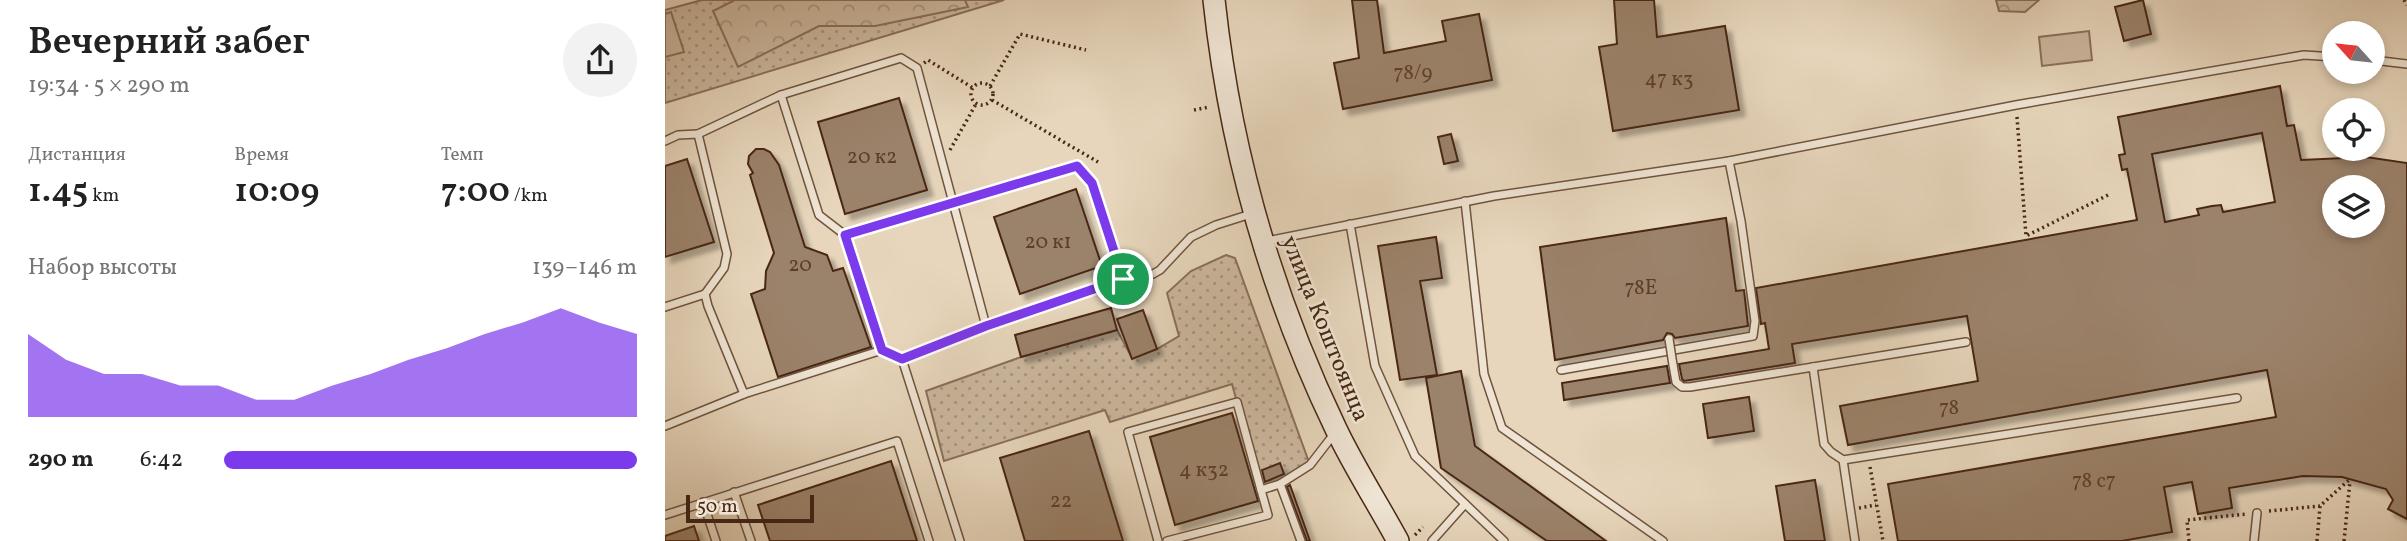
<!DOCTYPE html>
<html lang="ru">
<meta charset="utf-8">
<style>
:root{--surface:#fff;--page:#f2f2f2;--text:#222;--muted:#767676;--accent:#7c3aed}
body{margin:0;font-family:Vollkorn,serif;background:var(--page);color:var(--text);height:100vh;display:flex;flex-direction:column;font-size:26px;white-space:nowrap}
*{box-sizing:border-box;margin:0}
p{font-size:23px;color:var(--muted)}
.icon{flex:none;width:38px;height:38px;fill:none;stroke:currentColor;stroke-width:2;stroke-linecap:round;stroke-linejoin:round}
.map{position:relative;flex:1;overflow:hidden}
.side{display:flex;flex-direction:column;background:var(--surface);width:665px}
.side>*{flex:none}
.needle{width:46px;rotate:297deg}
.buttons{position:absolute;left:1657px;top:21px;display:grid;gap:14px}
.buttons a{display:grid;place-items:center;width:63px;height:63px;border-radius:50%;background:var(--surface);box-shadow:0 4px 10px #0003;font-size:35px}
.scale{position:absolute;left:21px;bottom:18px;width:128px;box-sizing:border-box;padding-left:7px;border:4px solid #482814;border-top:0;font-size:19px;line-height:24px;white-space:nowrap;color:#482814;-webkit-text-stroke:5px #efe4d3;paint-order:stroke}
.pin{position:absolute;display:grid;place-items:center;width:60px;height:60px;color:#fff;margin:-30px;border:4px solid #fff;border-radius:50%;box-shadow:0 2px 7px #0007}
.round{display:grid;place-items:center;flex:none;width:74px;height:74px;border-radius:37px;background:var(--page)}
.summary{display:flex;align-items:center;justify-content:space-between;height:119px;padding:0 28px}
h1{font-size:38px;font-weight:600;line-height:52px}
.stats{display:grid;grid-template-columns:repeat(3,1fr);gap:10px;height:119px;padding:7px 28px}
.stats div{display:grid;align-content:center}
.stats b{font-size:35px;font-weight:600}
.stats small{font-size:19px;font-weight:400}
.stats p{font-size:19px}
.chart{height:196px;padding:14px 28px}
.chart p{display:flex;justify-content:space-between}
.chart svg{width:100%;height:126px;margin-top:7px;fill:var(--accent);opacity:.7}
ul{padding:0 28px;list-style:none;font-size:23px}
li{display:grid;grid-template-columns:112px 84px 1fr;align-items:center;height:52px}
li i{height:18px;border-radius:9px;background:var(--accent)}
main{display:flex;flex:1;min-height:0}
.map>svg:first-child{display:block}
.grass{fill:url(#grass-dots);stroke:#8a705a;stroke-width:2}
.forest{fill:url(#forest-crowns);stroke:#8a705a;stroke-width:2}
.pitch{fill:#ccb89f;stroke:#8a705a;stroke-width:2}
.building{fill:#9b826b;stroke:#482814;stroke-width:2;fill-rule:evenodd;filter:url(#shadow)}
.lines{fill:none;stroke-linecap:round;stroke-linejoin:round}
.lane-casing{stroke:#70543e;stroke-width:10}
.secondary-casing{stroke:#482814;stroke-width:24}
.path{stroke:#482814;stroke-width:3.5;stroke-dasharray:2 3.5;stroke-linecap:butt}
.lane{stroke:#efe4d3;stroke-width:7}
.secondary{stroke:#efe4d3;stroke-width:21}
.lane-bridge-casing{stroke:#70543e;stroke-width:10;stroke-linecap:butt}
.lane-bridge{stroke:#efe4d3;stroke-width:7}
.route-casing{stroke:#fff;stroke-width:14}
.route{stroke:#7c3aed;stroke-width:9}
.labels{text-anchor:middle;stroke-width:5;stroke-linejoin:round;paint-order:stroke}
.number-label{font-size:21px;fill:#5d3e2a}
.street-label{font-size:24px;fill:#482814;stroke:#efe4d3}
</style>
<main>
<section class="side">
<div class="summary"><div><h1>Вечерний забег</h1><p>19:34 · 5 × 290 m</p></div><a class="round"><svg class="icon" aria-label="share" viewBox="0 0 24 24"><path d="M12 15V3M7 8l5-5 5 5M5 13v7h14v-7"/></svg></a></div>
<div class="stats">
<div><p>Дистанция</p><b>1.45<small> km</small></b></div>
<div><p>Время</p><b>10:09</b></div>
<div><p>Темп</p><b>7:00<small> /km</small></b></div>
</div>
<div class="chart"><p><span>Набор высоты</span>139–146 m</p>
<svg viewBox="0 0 160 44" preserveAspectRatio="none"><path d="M0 44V15L10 24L20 29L30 29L40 33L50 33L60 38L70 38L80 33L90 29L100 24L110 20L120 15L130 11L140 6L150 11L160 15V44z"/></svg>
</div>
<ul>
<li><b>290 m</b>6:42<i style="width:100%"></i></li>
</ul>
</section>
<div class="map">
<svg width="1742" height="541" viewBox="0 0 1742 541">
<defs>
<pattern id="grass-dots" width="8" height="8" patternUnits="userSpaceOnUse" patternTransform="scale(1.75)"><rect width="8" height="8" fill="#ccb89f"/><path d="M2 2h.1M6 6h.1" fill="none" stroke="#a89680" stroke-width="1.8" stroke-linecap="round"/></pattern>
<pattern id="forest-crowns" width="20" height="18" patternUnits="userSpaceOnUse" patternTransform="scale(1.75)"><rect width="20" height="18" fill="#ccb89f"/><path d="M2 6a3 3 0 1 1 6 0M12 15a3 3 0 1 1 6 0" fill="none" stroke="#a89680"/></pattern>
<filter id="shadow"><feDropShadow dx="6" dy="6" stdDeviation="2" flood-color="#0004"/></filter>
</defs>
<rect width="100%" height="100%" fill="#e7d6bc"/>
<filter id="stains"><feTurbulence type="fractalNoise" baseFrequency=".00286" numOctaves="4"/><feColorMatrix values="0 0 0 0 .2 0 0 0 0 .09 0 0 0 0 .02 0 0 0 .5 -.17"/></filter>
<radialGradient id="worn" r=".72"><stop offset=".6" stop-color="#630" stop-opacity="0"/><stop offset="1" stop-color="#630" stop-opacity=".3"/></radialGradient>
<g class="grass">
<path d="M37,0H339L0,103V10Z"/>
<path d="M561,255L570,258L645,465L596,490L567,384L445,422L440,410L279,461L261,391L356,357L452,330L467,358L492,349L514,336L502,293L526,271Z"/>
</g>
<g class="forest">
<path d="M70,0H300L303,7L210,26H154L73,67L48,11Z"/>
<path d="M1331,0H1374L1360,12L1334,11Z"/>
</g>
<g class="pitch">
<path d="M6,12L19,52L0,57V14Z"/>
<path d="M1424,31L1427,60L1377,66L1374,37Z"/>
</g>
<g class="building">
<path d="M687,0H712L719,53L781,41L777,21L814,14L827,80L678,109L669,63L694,58Z"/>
<path d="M949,0H989L992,37L1060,26L1074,110L948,131L934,47L952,44Z"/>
<path d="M1478,0L1486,34L1459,41L1450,7Z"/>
<path d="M1615,86L1622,126L1629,125L1636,160L1701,157L1742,163V519L1723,509L1728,500L1721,489L1677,477L1638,476L1564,488L1567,508L1533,514L1527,482L1499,487L1507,532L1457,541H1233L1223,484L1611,417L1602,370L1183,445L1175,406L1313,381L1302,316L1127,344L1130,363L1019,381L1017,379L1014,364L1104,349L1100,323L1096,324L1091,288L1472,220L1462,169L1457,170L1454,155L1460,154L1453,117ZM1597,133L1610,202L1558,212L1556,205L1547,206L1532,209L1534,215L1500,222L1487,154ZM1670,187H1708V226H1670Z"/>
<path d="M234,98L262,190L180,214L153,122Z"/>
<path d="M786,134L793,161L779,164L773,137Z"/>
<path d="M91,149H99L105,152L114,165L140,247L162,255L168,271L178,268L206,347L113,377L86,294L100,289L101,271L109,253L85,175L88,173L83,164L84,156Z"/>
<path d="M22,159L49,242L0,257V166Z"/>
<path d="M411,189L437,266L355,294L329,217Z"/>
<path d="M1061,218L1071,291L1079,290L1083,326L1010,338L1007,334L1002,333L998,340L890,360L875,247Z"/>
<path d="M771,237L777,278L755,281L772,375L735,380L713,246Z"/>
<path d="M446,308L452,330L356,357L350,335Z"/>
<path d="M478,310L492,349L467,359L452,319Z"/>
<path d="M1002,366L1005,383L899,400L897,383Z"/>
<path d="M796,371L810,446L941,541H882L776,468L761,378Z"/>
<path d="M1084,397L1089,431L1043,438L1038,404Z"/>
<path d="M567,413L593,501L510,525L485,437Z"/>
<path d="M424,431L458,541H360L335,458Z"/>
<path d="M226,461L252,541H105L93,505Z"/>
<path d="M615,463L619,474L600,482L597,470Z"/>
<path d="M1150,480L1160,541H1120L1111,486Z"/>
<path d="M625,485L645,541H642L622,487Z"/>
<path d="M29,526L34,541H0V536Z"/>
</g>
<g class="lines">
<defs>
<g id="lane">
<path d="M1708,60L1742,64"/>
<path d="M116,95L154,215L180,235L217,350L237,359L321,326L458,280L488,274L495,270L526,237L551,225L589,213"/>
<path d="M0,141L13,135L33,134"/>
<path d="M800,201L819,374L837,428L998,541"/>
<path d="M685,224L710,366L750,456L839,541"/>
<path d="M180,235L412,166L427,183L458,280"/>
<path d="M602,241L829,196L1064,161L1351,105L1639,55L1670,57"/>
<path d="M0,307L40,294"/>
<path d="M217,350L79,394L43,306L40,294L59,268L62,254L33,134L116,95L236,58L252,68L321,326"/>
<path d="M237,359L295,541"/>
<path d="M1008,365L1011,382L1017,387H1025L1148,367L1159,444L1166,452L1178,460L1572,398"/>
<path d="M1148,367L1301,342"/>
<path d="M896,370L1088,336L1090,321L1076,221L1064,161"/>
<path d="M0,426L79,394"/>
<path d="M1178,460L1190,541"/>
<path d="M69,492L86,541"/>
<path d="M38,502L51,541"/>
<path d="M0,515L232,441L264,541"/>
<path d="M493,541L463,432L572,402L596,490L615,484"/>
<path d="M502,541L603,515L596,490"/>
<path d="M636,541L615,484L645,465L669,434"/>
<path d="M767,541L800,504"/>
<path d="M1589,541L1592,513"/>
</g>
<path id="secondary" d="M549,0C565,149 606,294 671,429C689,467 713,504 733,541"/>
</defs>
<use href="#lane" class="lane-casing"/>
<use href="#secondary" class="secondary-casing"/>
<g class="path">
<path d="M1739,0L1742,5"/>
<path d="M259,63L263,60L308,88"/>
<circle cx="317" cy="94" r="11"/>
<path d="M325,86L355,34L421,50"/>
<path d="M327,100L433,162"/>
<path d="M529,110L544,107"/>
<path d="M1352,117L1361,236L1443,195"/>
<path d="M285,150L311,104"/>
<path d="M1205,467L1218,541"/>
<path d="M1194,508L1211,505"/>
<path d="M1604,511L1655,506"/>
<path d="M750,535L758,527"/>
<path d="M1524,541L1522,520L1582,514"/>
<path d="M1652,541L1655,506L1685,479"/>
<path d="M1679,541L1685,481"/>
</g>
<use href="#lane" class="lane"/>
<use href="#secondary" class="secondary"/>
<defs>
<path id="lane-bridge" d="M1004,339L1008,365"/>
</defs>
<use href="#lane-bridge" class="lane-bridge-casing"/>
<use href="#lane-bridge" class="lane-bridge"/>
</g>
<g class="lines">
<defs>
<path id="route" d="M412,166L427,183L458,279L321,326L237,359L217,350L180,235Z"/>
</defs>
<use href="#route" class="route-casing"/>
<use href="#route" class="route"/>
</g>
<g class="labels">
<g class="number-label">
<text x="748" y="79">78/9</text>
<text x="1004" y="85">47 к3</text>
<text x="207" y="163">20 к2</text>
<text x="383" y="248">20 к1</text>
<text x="135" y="271">20</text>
<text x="976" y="294">78Е</text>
<text x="1284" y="414">78</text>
<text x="539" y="476">4 к32</text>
<text x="1429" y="487">78 с7</text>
<text x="396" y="507">22</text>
</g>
<g class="street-label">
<text transform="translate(661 328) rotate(68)" y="8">улица Коштоянца</text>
</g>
</g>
<rect width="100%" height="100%" filter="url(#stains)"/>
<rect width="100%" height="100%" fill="url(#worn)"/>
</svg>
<div class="buttons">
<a><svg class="needle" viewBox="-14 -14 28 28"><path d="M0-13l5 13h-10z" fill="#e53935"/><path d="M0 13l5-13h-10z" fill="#767676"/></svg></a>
<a><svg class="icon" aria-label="locate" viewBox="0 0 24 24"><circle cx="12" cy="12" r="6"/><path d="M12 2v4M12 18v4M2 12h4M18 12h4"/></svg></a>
<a><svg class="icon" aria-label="layers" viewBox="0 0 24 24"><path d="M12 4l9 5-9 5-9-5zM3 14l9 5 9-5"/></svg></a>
</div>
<div class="scale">50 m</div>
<div class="pin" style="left:458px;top:279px;background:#1e9e55"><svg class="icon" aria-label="arrive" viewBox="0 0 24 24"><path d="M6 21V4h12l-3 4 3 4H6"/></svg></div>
</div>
</main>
